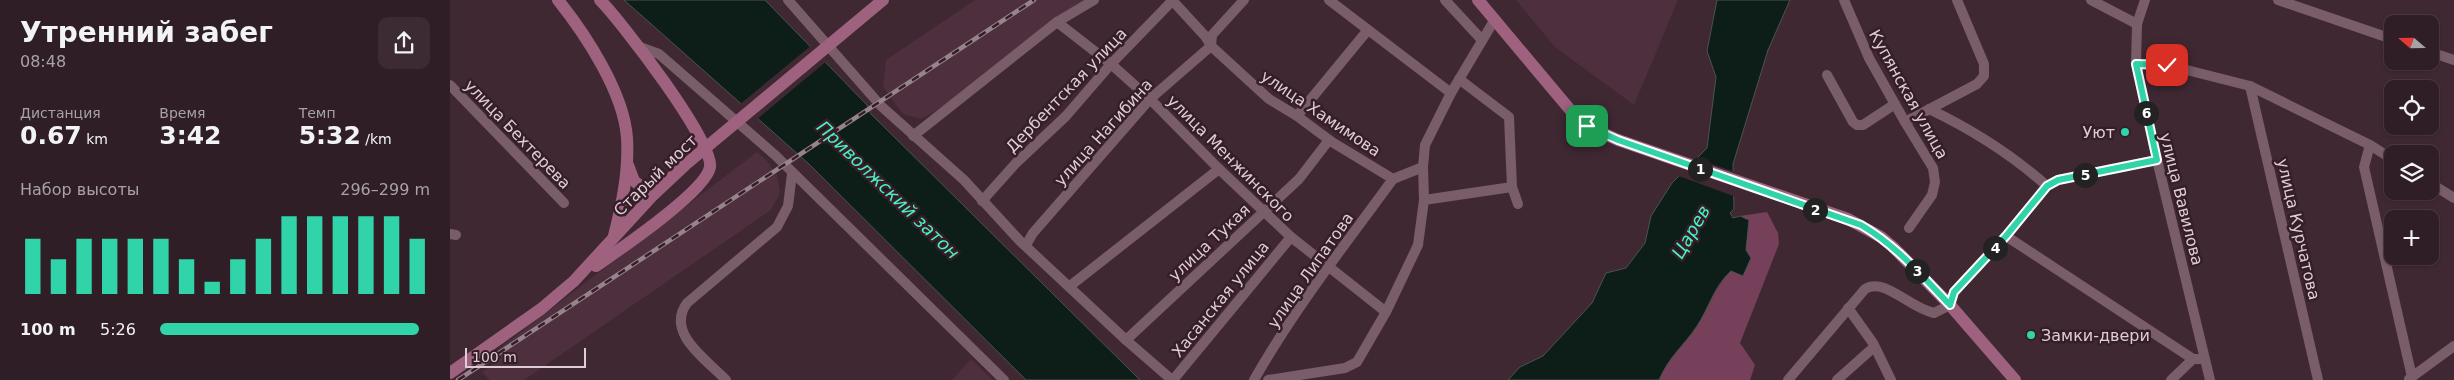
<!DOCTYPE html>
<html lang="ru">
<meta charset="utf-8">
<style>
:root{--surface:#301e26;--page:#3c2b32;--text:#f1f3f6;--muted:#a8a2a7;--line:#4b3c43;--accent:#31d4a9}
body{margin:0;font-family:"DejaVu Sans",sans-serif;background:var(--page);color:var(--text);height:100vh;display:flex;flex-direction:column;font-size:19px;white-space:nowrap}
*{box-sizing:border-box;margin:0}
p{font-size:16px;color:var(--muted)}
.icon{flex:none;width:28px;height:28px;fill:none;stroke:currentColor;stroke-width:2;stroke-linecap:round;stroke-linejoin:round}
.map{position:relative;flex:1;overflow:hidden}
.sheet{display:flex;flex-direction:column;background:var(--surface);width:450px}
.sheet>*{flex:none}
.needle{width:32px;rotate:290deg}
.controls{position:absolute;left:1934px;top:15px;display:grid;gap:10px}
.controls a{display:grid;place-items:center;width:55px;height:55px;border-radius:10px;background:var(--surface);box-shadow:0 1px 4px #0004,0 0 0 1px var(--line);font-size:25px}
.scale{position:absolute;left:15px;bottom:12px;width:121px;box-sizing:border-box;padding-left:5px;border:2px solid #decdd4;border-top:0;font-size:14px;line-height:18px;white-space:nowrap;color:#decdd4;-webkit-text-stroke:4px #361e29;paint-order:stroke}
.pin{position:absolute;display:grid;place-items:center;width:42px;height:42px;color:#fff;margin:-21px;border-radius:10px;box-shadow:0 2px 8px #0006}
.km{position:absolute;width:25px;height:25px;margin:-12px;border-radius:50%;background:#222;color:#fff;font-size:14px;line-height:25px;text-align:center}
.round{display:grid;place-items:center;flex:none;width:52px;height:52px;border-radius:10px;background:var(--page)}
.overview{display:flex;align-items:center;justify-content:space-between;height:85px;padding:0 20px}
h1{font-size:28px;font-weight:800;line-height:38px}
.metrics{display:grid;grid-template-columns:repeat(3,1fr);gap:8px;height:85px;padding:5px 20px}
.metrics div{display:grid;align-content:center}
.metrics b{font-size:25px;font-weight:800}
.metrics small{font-size:14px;font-weight:400}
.metrics p{font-size:14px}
.chart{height:140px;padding:10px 20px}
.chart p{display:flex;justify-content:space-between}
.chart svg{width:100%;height:90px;margin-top:5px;stroke:var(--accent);stroke-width:6}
ul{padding:0 20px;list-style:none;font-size:16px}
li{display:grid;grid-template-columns:80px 60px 1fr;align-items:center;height:38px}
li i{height:12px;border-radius:6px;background:var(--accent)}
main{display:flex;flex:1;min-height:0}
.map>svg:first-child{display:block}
.built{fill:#4e2f3d}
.green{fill:#76405a}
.water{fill:#0d1d17;stroke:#4c5250}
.pier{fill:#402833}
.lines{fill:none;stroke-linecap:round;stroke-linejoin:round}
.minor{stroke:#795d69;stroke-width:10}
.major{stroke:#9e627f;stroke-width:12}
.rail-casing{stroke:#97838b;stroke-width:4.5}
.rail{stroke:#361e29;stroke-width:2.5;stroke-dasharray:8;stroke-linecap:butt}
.route-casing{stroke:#fff;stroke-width:10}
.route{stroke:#31d4a9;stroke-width:6}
.poi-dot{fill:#31d4a9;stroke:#361e29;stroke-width:2}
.labels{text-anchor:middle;stroke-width:5;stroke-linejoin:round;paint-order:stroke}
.street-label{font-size:16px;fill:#decdd4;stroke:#361e29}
.poi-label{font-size:16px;fill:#decdd4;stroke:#361e29;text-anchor:end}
.water-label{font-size:18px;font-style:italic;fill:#48f2c2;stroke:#361e29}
</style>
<main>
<section class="sheet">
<div class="overview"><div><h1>Утренний забег</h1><p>08:48</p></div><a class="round"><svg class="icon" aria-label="share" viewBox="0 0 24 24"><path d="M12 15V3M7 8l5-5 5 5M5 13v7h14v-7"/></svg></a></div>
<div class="metrics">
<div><p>Дистанция</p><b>0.67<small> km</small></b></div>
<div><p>Время</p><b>3:42</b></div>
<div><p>Темп</p><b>5:32<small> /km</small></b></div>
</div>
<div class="chart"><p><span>Набор высоты</span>296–299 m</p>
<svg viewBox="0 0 160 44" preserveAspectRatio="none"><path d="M5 44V17M15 44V27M25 44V17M35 44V17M45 44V17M55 44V17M65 44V27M75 44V38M85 44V27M95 44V17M105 44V6M115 44V6M125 44V6M135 44V6M145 44V6M155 44V17"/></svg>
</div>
<ul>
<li><b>100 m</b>5:26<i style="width:96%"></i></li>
</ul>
</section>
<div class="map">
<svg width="2004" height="380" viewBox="0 0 2004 380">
<rect width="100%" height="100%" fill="#402833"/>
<g class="built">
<path d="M525,0H647L487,110L471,119L453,114L433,87L436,60Z"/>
<path d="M1066,0H1228L1184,105L1105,47Z"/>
<path d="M307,152L316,160L327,175L330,193L321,210L74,380H40L32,372L51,358L46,351Z"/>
<path d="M521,359L543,380H502Z"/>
</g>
<path class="green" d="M1317,212L1328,233L1329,244L1290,343L1305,365L1300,380H1209C1220,355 1233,347 1247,326C1259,308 1265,286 1281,271L1293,276L1299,220L1290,216Z"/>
<g class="water">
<path d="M174,0H315L417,105L421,114L690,380H576L359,164Z"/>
<path d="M1267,0H1340L1318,50L1283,164L1284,209L1280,213L1283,218L1290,216L1299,220L1296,250L1301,258L1293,276L1281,271C1264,286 1259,308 1247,326C1233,347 1220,355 1209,380H1058L1070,367L1093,356L1142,303L1156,273L1176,268L1195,243L1201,216L1222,183L1257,148L1266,77L1257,51Z"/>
</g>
<g class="pier">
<path d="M363,44L378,60L306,120L289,105Z"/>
<path d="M1244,158L1285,172L1286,197L1226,175Z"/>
</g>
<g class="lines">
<g class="minor">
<path d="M338,0L431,106L514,180L570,241L676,340L722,380"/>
<path d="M722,0L755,36L761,46L819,99L847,116L882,142L943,179L973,167"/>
<path d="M879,0L1001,93"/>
<path d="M995,0L1032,40"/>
<path d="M1394,0L1419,58L1455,122L1483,168L1485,182L1482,195L1459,228"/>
<path d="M1641,0L1687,24"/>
<path d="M1695,0L1687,24L1686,64L1707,160L1760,380"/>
<path d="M1828,0L1942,39"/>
<path d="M607,22L661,64L700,99L769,169L841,237L936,312"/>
<path d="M190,47L209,54L325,155L554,380"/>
<path d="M1980,52L2004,60"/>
<path d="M1686,64L1717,65L1800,86L1920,145L1942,159"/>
<path d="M1377,75L1403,122L1407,125H1413L1445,104"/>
<path d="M1009,79L1059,117L1062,187L1068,204"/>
<path d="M0,85L114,203"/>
<path d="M1800,86L1868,380"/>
<path d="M1479,109C1523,130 1561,154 1597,186"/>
<path d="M847,116L917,31"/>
<path d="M1455,122L1527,84L1534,76V64L1507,0"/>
<path d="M463,136L607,22L644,0"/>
<path d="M1920,145L1914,167L1962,377"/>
<path d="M1980,183L2004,198"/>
<path d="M974,200L1062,187"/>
<path d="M532,201L566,163L616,116L661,64L722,1"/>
<path d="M0,234L6,235"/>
<path d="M1556,236L1743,359"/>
<path d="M576,245L583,233L700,99L761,46L762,35L794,0"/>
<path d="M620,286L769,169"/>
<path d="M1398,308L1423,343L1441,380"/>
<path d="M676,340L849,179L879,140"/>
<path d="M1959,379L2004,346"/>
<path d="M276,380C257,360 215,333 237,303L327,227L338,206L342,174"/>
<path d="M723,380L841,237"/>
<path d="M804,380C844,309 895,245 943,179"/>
<path d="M818,380L895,368L907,362L936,312L968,245L974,200L973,167L975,145L1001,93L1045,19"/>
<path d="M1338,380L1415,289C1435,277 1459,308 1484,313L1500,305L1504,292L1556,236L1597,186L1608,180L1707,160"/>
<path d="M1387,380L1424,347"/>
<path d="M1721,380L1743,359H1750"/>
</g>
<g class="major">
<path d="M108,0C136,35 174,93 177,138C179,172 172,204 164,236"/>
<path d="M1028,0L1127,118L1137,126L1168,140L1398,219L1431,237L1443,247L1500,305L1565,380"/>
<path d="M178,165L184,181L203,195"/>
<path d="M146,266C169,250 256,191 260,167C264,142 171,21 150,0"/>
<path d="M0,373L91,309L124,281L203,195L235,165L433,0"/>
</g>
<defs>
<path id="rail" d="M8,380L584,0"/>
</defs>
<use href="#rail" class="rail-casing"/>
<use href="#rail" class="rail"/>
</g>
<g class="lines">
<defs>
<path id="route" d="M1137,126L1168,140L1411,225C1446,245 1472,276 1500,305L1504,292L1556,236L1597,186L1608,180L1707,160L1686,64L1717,65"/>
</defs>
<use href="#route" class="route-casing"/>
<use href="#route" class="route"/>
</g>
<g class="poi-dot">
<circle cx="1675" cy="132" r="5"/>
<circle cx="1581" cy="335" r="5"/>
</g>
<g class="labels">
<g class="street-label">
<text transform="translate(616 90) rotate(-46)" y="6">Дербентская улица</text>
<text transform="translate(1459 94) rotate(61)" y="6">Купянская улица</text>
<text transform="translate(871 113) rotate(34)" y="6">улица Хамимова</text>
<text transform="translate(653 132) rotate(-48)" y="6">улица Нагибина</text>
<text transform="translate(68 134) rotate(46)" y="6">улица Бехтерева</text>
<text transform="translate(781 158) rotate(45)" y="6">улица Менжинского</text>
<text transform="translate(205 175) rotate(-44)" y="6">Старый мост</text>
<text transform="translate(1732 199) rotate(76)" y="6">улица Вавилова</text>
<text transform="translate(1849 229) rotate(77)" y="6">улица Курчатова</text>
<text transform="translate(759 242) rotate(-43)" y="6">улица Тукая</text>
<text transform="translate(860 270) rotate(-55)" y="6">улица Липатова</text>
<text transform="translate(770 299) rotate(-51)" y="6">Хасанская улица</text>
</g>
<g class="poi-label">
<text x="1665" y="138">Уют</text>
<text x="1591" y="341" text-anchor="start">Замки-двери</text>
</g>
<g class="water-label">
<text transform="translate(438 190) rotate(44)" y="6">Приволжский затон</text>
<text transform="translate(1241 232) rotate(-60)" y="6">Царев</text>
</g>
</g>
</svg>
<div class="controls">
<a><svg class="needle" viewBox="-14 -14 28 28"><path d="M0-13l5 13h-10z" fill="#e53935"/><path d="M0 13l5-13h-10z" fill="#a8a2a7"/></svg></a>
<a><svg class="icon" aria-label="locate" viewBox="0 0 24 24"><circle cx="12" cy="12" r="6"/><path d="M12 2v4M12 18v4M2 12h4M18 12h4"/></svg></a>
<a><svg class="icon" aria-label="layers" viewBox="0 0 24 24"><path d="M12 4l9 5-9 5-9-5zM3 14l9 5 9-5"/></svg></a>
<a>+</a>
</div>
<div class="scale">100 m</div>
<div class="pin" style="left:1137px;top:126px;background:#1e9e55"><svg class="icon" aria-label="arrive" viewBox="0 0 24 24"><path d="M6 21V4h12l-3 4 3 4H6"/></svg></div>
<div class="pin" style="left:1717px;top:65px;background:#d93025"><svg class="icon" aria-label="check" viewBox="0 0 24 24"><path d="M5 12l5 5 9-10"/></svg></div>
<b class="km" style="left:1250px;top:169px">1</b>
<b class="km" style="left:1365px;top:210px">2</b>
<b class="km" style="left:1467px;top:271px">3</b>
<b class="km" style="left:1545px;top:248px">4</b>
<b class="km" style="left:1635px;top:175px">5</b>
<b class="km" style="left:1696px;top:113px">6</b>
</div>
</main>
